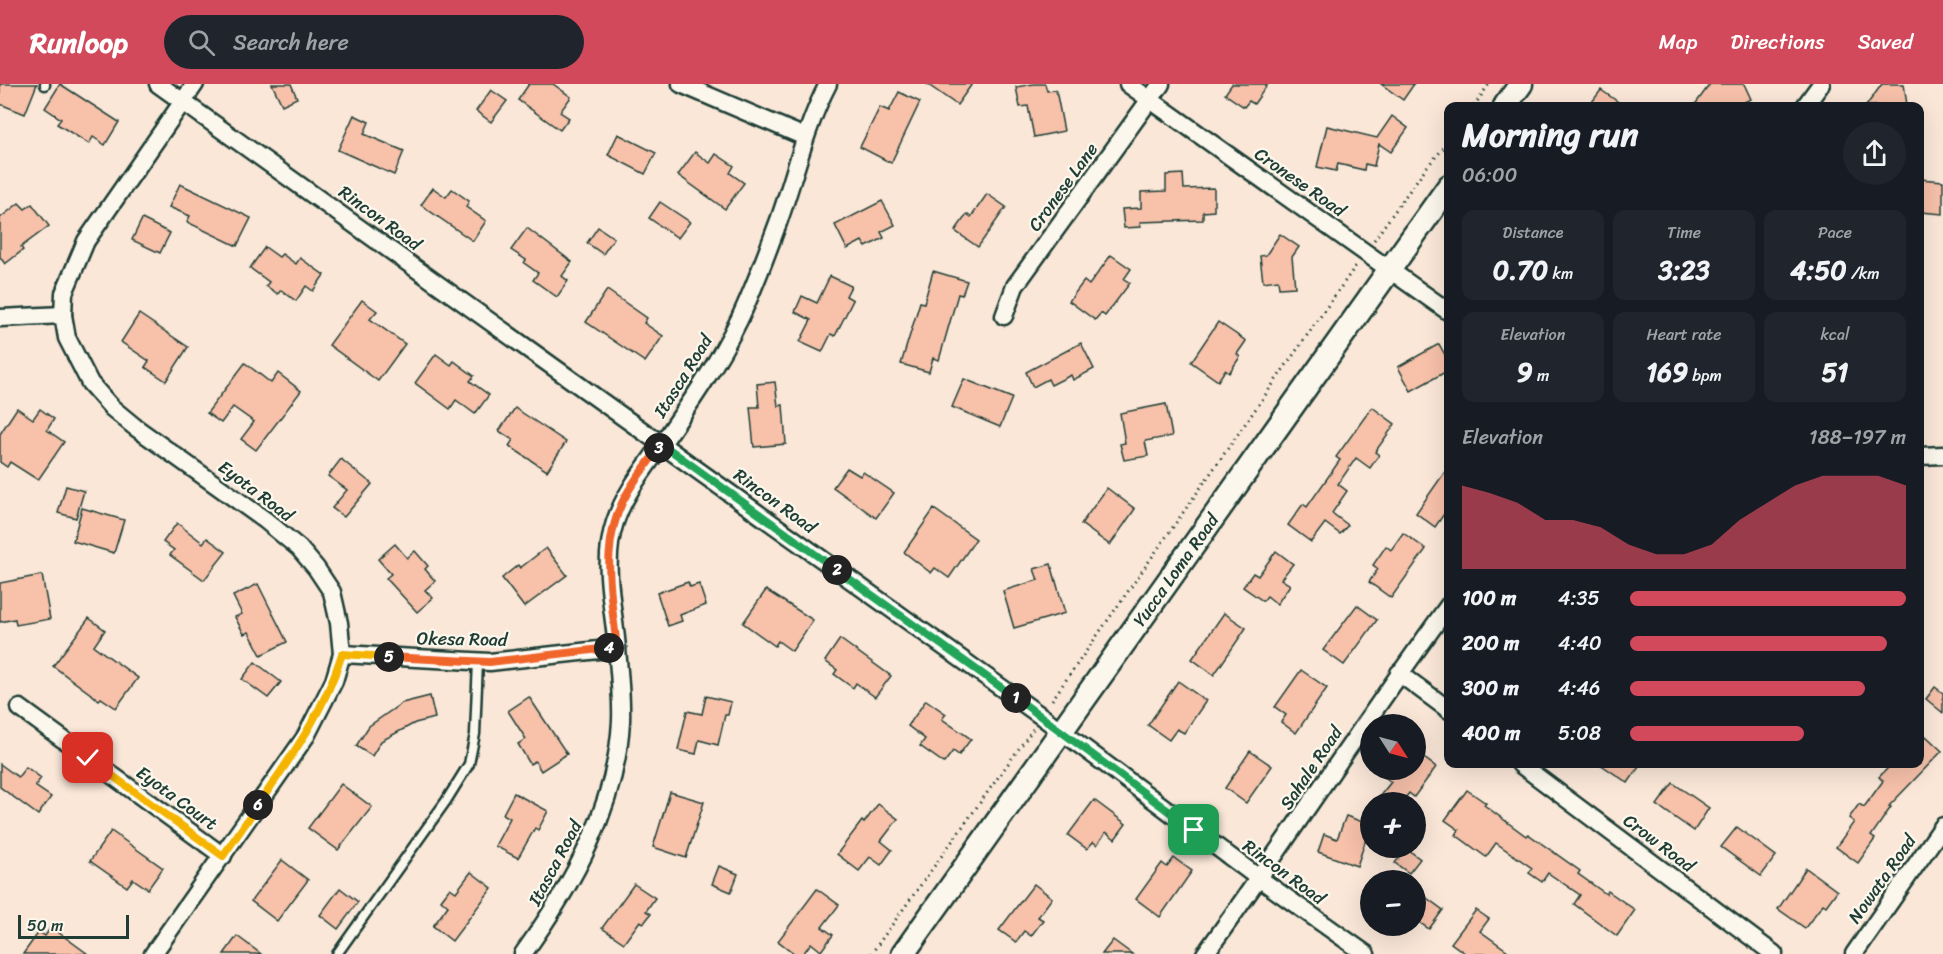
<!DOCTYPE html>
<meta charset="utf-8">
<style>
:root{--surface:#171b24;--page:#20242c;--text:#f1f3f6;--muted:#9ea1a6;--accent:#d1495b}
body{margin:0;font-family:Sriracha,sans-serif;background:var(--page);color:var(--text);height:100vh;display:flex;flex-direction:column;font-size:22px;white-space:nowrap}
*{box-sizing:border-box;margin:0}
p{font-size:20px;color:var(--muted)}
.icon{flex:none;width:33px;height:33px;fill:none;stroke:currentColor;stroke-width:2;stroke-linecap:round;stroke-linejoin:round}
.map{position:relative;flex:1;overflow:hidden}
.details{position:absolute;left:1444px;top:18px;width:480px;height:666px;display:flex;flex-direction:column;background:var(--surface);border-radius:12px;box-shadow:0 6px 24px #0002}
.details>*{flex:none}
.needle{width:39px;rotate:126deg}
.fabs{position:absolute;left:1360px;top:630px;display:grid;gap:12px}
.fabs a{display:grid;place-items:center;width:66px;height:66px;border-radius:50%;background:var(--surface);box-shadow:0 6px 24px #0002;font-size:30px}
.scale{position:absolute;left:18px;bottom:15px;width:111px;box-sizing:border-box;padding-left:6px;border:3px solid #1f3d34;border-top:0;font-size:16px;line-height:21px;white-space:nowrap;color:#1f3d34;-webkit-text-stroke:4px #fbf7ec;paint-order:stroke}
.pin{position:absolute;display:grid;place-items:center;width:51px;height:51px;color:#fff;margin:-26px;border-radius:12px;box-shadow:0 3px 9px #0006}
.km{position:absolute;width:30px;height:30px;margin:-15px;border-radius:50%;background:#222;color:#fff;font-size:16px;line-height:30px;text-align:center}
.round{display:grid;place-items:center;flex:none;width:63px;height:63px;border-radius:32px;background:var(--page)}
.head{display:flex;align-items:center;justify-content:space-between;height:102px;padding:0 18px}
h1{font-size:33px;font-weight:800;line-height:45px}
.stats{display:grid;grid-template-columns:repeat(3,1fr);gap:9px;height:102px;padding:6px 18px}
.stats div{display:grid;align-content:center;border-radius:12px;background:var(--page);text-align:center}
.stats b{font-size:26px;font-weight:800}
.stats small{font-size:16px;font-weight:400}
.stats p{font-size:16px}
.chart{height:168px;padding:12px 18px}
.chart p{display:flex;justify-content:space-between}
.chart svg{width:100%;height:108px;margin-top:6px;fill:var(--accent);opacity:.7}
ul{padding:0 18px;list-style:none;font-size:20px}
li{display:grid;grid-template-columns:96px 72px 1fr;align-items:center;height:45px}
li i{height:15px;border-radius:8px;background:var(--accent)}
header{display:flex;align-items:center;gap:36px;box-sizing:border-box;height:84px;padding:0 30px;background:var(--accent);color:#fff}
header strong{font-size:28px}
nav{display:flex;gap:33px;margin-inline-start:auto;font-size:21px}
.search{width:420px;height:54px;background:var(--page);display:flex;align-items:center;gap:15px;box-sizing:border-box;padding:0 21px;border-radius:33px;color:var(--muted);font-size:22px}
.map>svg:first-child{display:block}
.building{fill:#f7c1aa;stroke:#1f3d34;stroke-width:1.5}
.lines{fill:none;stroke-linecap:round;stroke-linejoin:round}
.lane-casing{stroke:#1f3d34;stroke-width:13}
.street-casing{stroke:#1f3d34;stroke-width:21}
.secondary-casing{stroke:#1f3d34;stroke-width:27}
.path{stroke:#1f3d34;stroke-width:3;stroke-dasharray:1.5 4.5;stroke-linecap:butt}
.lane{stroke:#fbf7ec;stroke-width:8}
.street{stroke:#fbf7ec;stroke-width:16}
.secondary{stroke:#fbf7ec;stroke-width:22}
.split-1-casing{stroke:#fff;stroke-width:12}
.split-2-casing{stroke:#fff;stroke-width:12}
.split-3-casing{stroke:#fff;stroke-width:12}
.split-4-casing{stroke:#fff;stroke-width:12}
.split-5-casing{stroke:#fff;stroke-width:12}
.split-6-casing{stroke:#fff;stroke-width:12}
.split-7-casing{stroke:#fff;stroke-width:12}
.split-1{stroke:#22a559;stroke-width:8}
.split-2{stroke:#22a559;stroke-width:8}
.split-3{stroke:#22a559;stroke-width:8}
.split-4{stroke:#f0652b;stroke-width:8}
.split-5{stroke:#f0652b;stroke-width:8}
.split-6{stroke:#f5b400;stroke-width:8}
.split-7{stroke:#f5b400;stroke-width:8}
.labels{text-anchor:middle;stroke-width:4.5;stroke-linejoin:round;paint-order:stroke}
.street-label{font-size:18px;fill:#1f3d34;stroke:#fbf7ec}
</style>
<header>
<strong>Runloop</strong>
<div class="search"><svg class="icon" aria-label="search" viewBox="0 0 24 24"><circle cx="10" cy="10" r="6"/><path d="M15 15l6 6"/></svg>Search here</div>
<nav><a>Map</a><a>Directions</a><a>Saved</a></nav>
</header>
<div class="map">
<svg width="1943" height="870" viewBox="0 0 1943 870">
<rect width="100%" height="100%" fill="#fae7d8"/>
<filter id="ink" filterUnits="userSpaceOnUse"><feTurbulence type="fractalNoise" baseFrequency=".0167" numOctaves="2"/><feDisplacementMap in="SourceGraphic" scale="12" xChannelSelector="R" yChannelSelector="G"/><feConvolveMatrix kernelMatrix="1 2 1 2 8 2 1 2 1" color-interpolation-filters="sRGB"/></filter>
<g filter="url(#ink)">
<g class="building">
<path d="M0,0H37L25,30L0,20Z"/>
<path d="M60,0L119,38L105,61L93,53L89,60L57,40L61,35L45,24Z"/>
<path d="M272,0H291L297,14L282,21Z"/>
<path d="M529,0H553L571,13L560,28L569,34L560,46L518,16Z"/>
<path d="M927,0H972L957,21Z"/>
<path d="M1034,0H1045L1047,7L1056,6L1064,47L1034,53L1028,22L1020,23L1016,3Z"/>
<path d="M1232,0H1268L1254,20L1249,17L1244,23L1225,10Z"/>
<path d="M1381,0H1414L1403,16Z"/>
<path d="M1710,0H1744L1751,15L1735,22H1694Z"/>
<path d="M1882,0H1904L1907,21L1866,22Z"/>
<path d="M491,6L507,17L491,38L476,27Z"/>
<path d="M1601,6L1624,22H1589Z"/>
<path d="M899,8L920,18L891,79L860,63L880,23L889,27Z"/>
<path d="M354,31L369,38L364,50L404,67L394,91L338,66Z"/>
<path d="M1392,32L1408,44L1391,68L1379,60L1374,82L1365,80L1364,86L1338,80L1336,87L1317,83L1327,42L1377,54Z"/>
<path d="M618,50L656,69L645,90L608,71Z"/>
<path d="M695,68L710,79L716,70L734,82L730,89L744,99L725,125L678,91Z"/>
<path d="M1183,90L1184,105L1214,104V127L1203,128V136L1140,138L1141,143L1124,144L1122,125L1141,124V108L1166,107V91Z"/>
<path d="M1920,95L1943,97V130L1920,128Z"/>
<path d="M180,100L251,134L237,162L187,138L190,132L169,123Z"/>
<path d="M433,104L446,113L452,105L469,117L466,123L486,137L473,157L421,121Z"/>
<path d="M987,110L1006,123L978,163L955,147L967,130L971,133Z"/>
<path d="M882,117L895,141L881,148L884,154L866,163L862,157L847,165L835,141Z"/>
<path d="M660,118L690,138L678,154L649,134Z"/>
<path d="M19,119L25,125L32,120L49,142L21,163L23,166L5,180L0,173V134Z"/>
<path d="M142,135L170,149L160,169L132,156Z"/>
<path d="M598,143L614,154L603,170L587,159Z"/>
<path d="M527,144L572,178L562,192L568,197L557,213L533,196L538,189L524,179L526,176L511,166Z"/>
<path d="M1280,150L1299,163L1292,173L1295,203L1279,204L1278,196L1263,198L1260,172L1266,171Z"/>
<path d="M265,163L279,173L282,170L296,180L300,174L324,191L313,207L306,202L296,217L281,206L278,210L266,202L269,198L250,184Z"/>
<path d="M1111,171L1131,185L1124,195L1130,199L1105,232L1101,229L1095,236L1069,217L1084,197L1089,201Z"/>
<path d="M933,187L967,197L962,211L958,210L939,276L933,274L929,288L901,280L920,218L924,219Z"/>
<path d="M830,192L851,202L846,212L853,216L835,252L831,250L822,268L800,258L811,236L795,228L802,212L817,219Z"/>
<path d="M607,206L647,234L644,239L663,252L645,278L586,238Z"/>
<path d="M362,216L377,227L370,235L405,260L378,297L329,261Z"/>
<path d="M139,230L188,263L166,297L145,283L149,277L121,258Z"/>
<path d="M1218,238L1246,257L1237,270L1240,273L1229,289L1225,286L1218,297L1191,278Z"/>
<path d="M1081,259L1094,285L1073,296L1071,291L1051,301L1048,295L1033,303L1026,288Z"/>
<path d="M1439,260L1449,278V286L1411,307L1398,283Z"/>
<path d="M436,270L451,281L454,277L474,292L470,297L489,311L475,330L456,316L450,325L415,299Z"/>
<path d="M245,279L271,299L278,289L301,307L256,366L241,355L254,338L233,323L221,339L207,329Z"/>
<path d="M964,295L1012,314L1000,343L952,323Z"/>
<path d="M775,298L778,322L783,321L786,360L754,363L750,323H759L757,300Z"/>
<path d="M1166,320L1172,352L1145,357L1148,372L1124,376L1120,360L1125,359L1120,329Z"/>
<path d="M1372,323L1395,340L1375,368L1379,371L1370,384L1356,374L1338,400L1347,407L1332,429L1348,441L1340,450L1325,439L1311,458L1288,441L1303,420L1307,423L1340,376L1336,373Z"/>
<path d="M17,324L33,335L40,325L54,335L47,346L64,358L38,396L10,378L7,383L0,378V350Z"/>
<path d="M515,324L566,358L547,387L509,362L513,356L499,347Z"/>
<path d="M341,375L372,400L344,433L332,424L347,406L328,392Z"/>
<path d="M1449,382V423L1435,443L1416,429Z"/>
<path d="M847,384L860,392L863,388L894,409L876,434L833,403Z"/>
<path d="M66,402L84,407L76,434L58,429Z"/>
<path d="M1107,404L1135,425L1110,461L1081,440Z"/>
<path d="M82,424L124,436L114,469L73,457Z"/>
<path d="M934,425L976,455L949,494L935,484L931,489L904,468Z"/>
<path d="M177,439L203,459L207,454L226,468L204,496L170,471L174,466L163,458Z"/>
<path d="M1403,449L1426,465L1391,514L1369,498L1378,485L1373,481L1386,462L1391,466Z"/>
<path d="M395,460L407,474L415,467L428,482L425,485L435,497L425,506L433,514L417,528L386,494L391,490L378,475Z"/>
<path d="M546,464L567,491L524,523L502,494L518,481L520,484Z"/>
<path d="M1276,467L1293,480L1281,495L1290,501L1277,520L1267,512L1263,517L1243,503L1253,489L1258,492Z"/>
<path d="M1051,480L1065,529L1014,544L1003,507L1038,496L1034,485Z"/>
<path d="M42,491L50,535L16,541L15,535L0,538V499Z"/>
<path d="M688,498L690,503L699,500L706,521L680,531L682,537L668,542L657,509Z"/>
<path d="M258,500L287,558L261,571L249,548L244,550L235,533L242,530L233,512Z"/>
<path d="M766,506L813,536L792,567L778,557L775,562L743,539Z"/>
<path d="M1357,521L1377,536L1344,581L1323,566Z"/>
<path d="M1224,529L1246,544L1214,591L1192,575Z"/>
<path d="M89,534L105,546L94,562L138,594L116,624L101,614L99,616L53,582Z"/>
<path d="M840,555L891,592L875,613L856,599L853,604L834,590L837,586L825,577Z"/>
<path d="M255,578L281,598L268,614L242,595Z"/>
<path d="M1301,586L1327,604L1296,649L1281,638L1286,631L1275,623Z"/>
<path d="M1178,597L1206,617L1184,649L1177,645L1169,656L1148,641Z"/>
<path d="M1935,603L1943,609V629L1926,615Z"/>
<path d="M430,612L435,634L415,639L381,657L372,672L356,662L369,642L402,619Z"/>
<path d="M706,612L731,618L728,631H725L718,661L699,656L696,670L678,666L687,627L702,630Z"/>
<path d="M529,613L567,670L541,687L535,677L530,680L518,660L526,655L508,627Z"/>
<path d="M926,616L946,630L942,635L971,655L959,671L953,667L944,679L920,662L925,655L908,642Z"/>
<path d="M1926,652L1942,667L1889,722L1891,723L1871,752L1875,755L1858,779L1836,763L1854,738L1849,734L1859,720L1864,723L1883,697L1879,693L1892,680H1920V659Z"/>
<path d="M1250,667L1272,682L1246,719L1225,704Z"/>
<path d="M1416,668L1436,683L1414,713L1409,709L1402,718H1375L1391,698L1386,694L1393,686H1416Z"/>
<path d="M0,680L18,693L26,683L41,694L35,702L51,713L38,731L0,703Z"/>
<path d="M1600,680H1641L1628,699Z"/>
<path d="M1673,699L1709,724L1694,747L1657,721Z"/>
<path d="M341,700L372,723L338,766L308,744Z"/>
<path d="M1467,706L1486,719L1484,721L1526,752L1528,750L1580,787L1578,790L1606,810L1608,807L1635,826L1617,852L1574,820L1580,811L1548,789L1542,798L1529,789L1532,784L1496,759L1486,773L1456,751L1459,746L1445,736Z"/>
<path d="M670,708L704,718L686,774L653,763Z"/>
<path d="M514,709L548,727L538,746L535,744L518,774L495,762L510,734L503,730Z"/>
<path d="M1094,716L1126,740L1115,755L1106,748L1097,761L1093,758L1087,765L1068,751Z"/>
<path d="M878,720L898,735L881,757L892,766L881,781L870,773L859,787L837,770L862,737L864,739Z"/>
<path d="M1346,732L1371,741V757L1366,755L1357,782L1318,768L1324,750L1337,755Z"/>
<path d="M1737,743L1776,772L1761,792L1721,763Z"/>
<path d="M111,747L163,784L148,805L133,795L127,803L90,777Z"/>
<path d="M1406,764L1420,775L1409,789L1395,779Z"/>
<path d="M1174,774L1192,787L1160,833L1136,815L1162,779L1167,783Z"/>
<path d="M282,776L308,796L277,837L251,817Z"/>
<path d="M719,782L738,790L731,808L712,800Z"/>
<path d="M1806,784L1837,807L1826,822L1823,820L1805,844L1778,825Z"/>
<path d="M471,788L492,804L452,857L433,842L448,822L441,816L450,804L456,808Z"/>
<path d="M634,800L655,814L646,827L651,830L644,839L640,837L624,859L602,844Z"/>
<path d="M1034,800L1052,814L1038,833L1043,836L1031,852L1024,847L1016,858L999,846Z"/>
<path d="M340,804L358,818L338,845L320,831Z"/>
<path d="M817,805L839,821L822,843L833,851L821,867L811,859L803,870H795L778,857Z"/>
<path d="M1416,806L1443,826L1429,845L1416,836Z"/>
<path d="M1476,826L1489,835L1480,847L1512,870H1466L1451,859Z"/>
<path d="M51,843L88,870H23L39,848L45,852Z"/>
<path d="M237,852L261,870H224Z"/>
<path d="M1113,856L1132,870H1102Z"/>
</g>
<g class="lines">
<defs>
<g id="lane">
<path d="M45,1V0"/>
<path d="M337,870L446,717L469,680L475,650L478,577"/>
</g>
<g id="street">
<path d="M158,0L1041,632L1260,795L1366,870"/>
<path d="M681,0L805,53"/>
<path d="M1128,0L1449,228"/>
<path d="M1805,22L1821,0"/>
<path d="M1004,232L1015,202L1161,0"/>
<path d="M0,234L63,231"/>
<path d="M1920,372L1943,371"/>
<path d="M342,570L490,578L617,564"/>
<path d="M1399,589L1449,626"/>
<path d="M20,624L223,772"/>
<path d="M1520,680L1774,870"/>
<path d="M153,870L306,652L334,597L342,570L339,539L332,508L316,484L299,464L265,436L135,343L112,324L90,299L67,254L63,231L64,209L86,157L195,0"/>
<path d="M523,870C573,800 616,724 621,637C622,613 619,588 617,565C614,523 601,480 615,438C625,408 646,383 664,357C691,318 718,279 739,236C754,205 766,171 778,139C795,92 805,44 828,0"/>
<path d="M1205,870C1288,755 1365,636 1449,521"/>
<path d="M1854,870L1943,742"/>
</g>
<g id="secondary">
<path d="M1505,22L1521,0"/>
<path id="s1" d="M903,870L1449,102"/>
</g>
</defs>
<use href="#lane" class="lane-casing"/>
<use href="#street" class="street-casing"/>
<use href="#secondary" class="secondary-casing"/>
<g class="path">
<path d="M1474,22L1489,0"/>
<path d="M1374,156L1425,85L1449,58"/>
<path d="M1052,616L1357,180"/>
<path d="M871,870L1033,645"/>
</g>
<use href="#lane" class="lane"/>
<use href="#street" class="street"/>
<use href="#secondary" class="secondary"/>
</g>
</g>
<g class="lines" filter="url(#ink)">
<defs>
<path id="split-1" d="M1016,614L1194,746"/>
<path id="split-2" d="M837,486L1016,614"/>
<path id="split-3" d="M659,364L662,360L837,486"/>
<path id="split-4" d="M609,564H617C611,509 598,456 629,406C638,391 649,378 659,364"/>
<path id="split-5" d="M389,573L490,578L609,564"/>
<path id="split-6" d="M258,721C293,670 323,630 342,570L389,573"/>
<path id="split-7" d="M88,674L223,772L258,721"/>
</defs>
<use href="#split-1" class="split-1-casing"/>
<use href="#split-2" class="split-2-casing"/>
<use href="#split-3" class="split-3-casing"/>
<use href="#split-4" class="split-4-casing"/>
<use href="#split-5" class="split-5-casing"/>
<use href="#split-6" class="split-6-casing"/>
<use href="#split-7" class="split-7-casing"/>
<use href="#split-1" class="split-1"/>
<use href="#split-2" class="split-2"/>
<use href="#split-3" class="split-3"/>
<use href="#split-4" class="split-4"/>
<use href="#split-5" class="split-5"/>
<use href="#split-6" class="split-6"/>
<use href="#split-7" class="split-7"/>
</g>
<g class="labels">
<g class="street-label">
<text transform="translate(1300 98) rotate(35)" y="6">Cronese Road</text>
<text transform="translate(1063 103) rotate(-54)" y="6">Cronese Lane</text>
<text transform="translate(380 134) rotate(36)" y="6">Rincon Road</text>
<text transform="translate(683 292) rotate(-58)" y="6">Itasca Road</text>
<text transform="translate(256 407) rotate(37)" y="6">Eyota Road</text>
<text transform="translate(775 417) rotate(36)" y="6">Rincon Road</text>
<text dy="6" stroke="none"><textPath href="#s1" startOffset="471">Yucca Loma Road</textPath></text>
<text transform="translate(462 555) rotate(1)" y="6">Okesa Road</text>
<text transform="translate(1311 684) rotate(-56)" y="6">Sahale Road</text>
<text transform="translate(177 714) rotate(36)" y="6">Eyota Court</text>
<text transform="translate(1659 759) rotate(37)" y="6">Crow Road</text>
<text transform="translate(555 779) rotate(-62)" y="6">Itasca Road</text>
<text transform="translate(1284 788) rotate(36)" y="6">Rincon Road</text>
<text transform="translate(1882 795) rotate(-55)" y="6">Nowata Road</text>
</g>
</g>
</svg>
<div class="fabs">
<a><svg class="needle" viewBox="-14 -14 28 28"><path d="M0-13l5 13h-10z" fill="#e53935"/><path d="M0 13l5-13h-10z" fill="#9ea1a6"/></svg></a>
<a>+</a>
<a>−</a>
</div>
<div class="scale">50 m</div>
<div class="pin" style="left:1194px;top:746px;background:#1e9e55"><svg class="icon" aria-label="arrive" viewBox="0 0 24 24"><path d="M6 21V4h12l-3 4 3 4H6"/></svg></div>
<div class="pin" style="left:88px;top:674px;background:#d93025"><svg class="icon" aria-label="check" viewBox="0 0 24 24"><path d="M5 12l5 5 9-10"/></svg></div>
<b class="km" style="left:1016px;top:614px">1</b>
<b class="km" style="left:837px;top:486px">2</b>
<b class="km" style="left:659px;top:364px">3</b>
<b class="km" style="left:609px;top:564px">4</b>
<b class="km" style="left:389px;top:573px">5</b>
<b class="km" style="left:258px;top:721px">6</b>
<section class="details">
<div class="head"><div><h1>Morning run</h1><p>06:00</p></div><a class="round"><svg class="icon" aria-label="share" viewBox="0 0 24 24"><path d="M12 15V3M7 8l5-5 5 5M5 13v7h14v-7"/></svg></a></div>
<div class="stats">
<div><p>Distance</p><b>0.70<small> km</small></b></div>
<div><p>Time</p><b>3:23</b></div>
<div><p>Pace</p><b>4:50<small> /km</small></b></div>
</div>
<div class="stats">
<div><p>Elevation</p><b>9<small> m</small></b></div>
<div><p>Heart rate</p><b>169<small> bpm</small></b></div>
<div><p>kcal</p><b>51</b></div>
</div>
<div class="chart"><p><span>Elevation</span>188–197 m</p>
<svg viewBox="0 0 160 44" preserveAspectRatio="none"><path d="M0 44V10L10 13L20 17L30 24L40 24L50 27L60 34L70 38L80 38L90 34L100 24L110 17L120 10L130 6L140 6L150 6L160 10V44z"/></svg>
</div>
<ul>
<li><b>100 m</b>4:35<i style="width:100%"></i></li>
<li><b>200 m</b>4:40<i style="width:93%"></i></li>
<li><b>300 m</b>4:46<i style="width:85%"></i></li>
<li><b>400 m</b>5:08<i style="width:63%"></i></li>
</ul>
</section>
</div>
